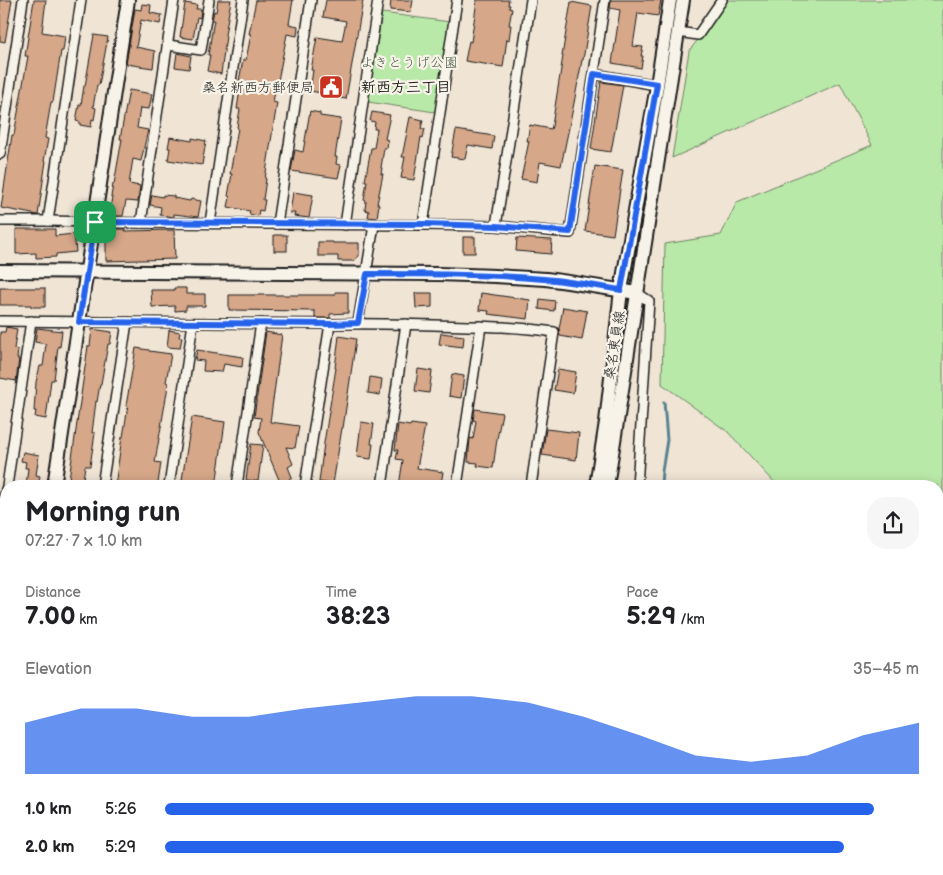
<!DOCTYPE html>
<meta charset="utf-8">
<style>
:root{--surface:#fff;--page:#f6f6f6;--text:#202124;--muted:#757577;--accent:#2563eb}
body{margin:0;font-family:"Balsamiq Sans","Klee One",sans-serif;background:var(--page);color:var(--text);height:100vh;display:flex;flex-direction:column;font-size:19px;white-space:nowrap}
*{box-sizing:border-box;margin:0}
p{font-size:16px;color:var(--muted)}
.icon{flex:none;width:28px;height:28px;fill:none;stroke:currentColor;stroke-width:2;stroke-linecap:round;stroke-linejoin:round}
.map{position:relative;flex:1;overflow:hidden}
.drawer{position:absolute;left:0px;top:480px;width:944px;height:395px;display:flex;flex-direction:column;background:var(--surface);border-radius:20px 20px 0 0;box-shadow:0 2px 12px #0003}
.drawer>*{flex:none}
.pin{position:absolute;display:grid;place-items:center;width:42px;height:42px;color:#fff;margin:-21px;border-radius:10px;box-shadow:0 2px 8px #0006}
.round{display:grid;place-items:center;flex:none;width:52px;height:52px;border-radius:20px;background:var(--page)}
.summary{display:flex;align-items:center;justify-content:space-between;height:85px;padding:0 25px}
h1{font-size:28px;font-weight:700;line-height:38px}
.metrics{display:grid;grid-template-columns:repeat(3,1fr);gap:8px;height:85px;padding:5px 25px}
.metrics div{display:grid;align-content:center}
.metrics b{font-size:25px;font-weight:700}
.metrics small{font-size:14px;font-weight:400}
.metrics p{font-size:14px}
.chart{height:140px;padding:10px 25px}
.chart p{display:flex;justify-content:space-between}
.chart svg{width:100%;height:90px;margin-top:5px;fill:var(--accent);opacity:.7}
ul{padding:0 25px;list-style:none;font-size:16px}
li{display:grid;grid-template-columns:80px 60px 1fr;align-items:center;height:38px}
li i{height:12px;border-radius:6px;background:var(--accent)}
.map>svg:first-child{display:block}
.green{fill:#b9e9a8;stroke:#6a8262}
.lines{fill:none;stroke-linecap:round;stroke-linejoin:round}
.stream{stroke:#56828f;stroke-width:3}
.building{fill:#d6a789;stroke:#1c1c1c}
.street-casing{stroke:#1c1c1c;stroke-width:12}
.secondary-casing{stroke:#1c1c1c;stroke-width:16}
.street{stroke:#f7f3e8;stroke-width:9}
.secondary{stroke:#f7f3e8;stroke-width:12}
.route-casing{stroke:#fff;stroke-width:10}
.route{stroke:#2563eb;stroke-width:6}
.labels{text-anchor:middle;stroke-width:4.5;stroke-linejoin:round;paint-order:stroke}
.park-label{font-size:14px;fill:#4b5a46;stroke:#f7f3e8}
.poi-label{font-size:14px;fill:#1c1c1c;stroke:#f7f3e8;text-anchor:end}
.street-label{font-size:14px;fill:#1c1c1c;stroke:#f7f3e8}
.neighbourhood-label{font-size:15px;font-weight:bold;fill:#1c1c1c;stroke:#f7f3e8}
</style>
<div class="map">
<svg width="943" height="875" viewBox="0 0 943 875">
<rect width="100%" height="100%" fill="#f0e4d5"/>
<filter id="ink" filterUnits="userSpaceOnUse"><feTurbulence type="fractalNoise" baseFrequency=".02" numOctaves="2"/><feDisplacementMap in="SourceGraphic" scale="10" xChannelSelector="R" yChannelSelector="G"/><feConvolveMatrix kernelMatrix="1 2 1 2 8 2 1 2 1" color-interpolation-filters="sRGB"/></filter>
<g filter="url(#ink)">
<g class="green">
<path d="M719,0H943V875H878L879,869H938V486H778L728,432L662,384L665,244L721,235L737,202L872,145L840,83L672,158L689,51L718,14Z"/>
<path d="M382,13L450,22L435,112L368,102Z"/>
</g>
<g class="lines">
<path class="stream" d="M661,486L662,471L667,440L664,402"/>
</g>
<g class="building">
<path d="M0,0H12L5,42L0,41Z"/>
<path d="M34,0H46L42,32L65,36L63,51H61L53,102H51L45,138L48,139L44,161H46L38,215L1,208L12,135H14L28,56H25Z"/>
<path d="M218,0H231L225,35L226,36L221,74L207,71L210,55H208L214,20H212L214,11L216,12Z"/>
<path d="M256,0H293L289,24L298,26L297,36L287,34L277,86H276L273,102L277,103L265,179H266L263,200H265L263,211L259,210L258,216L249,214L250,211L228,207L230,197L228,196L232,174H230L238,128L237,127L240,109H237L241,82L239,81L243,60H246L251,34H249Z"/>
<path d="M326,0H363L346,99L333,97V95L310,91L313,70H311L317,37L342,41L346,21L323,17Z"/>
<path d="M391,0H413L411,12L390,10Z"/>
<path d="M477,0H509L508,5H510L509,8L512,9L509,25H511L509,40L507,39L503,67L465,61L469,41L471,42Z"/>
<path d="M611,0H661L658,16L638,13L633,46L643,47L641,56H643L641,68L612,63L620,10L610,8Z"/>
<path d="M571,2L592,6L583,60H582L574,103L561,166L540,162L537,182L521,179L529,141H527L530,125L551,129L552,126L563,56H562Z"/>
<path d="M185,3L197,5L196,9H201L200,18L197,17L193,39L180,37Z"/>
<path d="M142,4L151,5L150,13L162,15L160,24L141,20L136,47L155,51L153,68L126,64L135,9L141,10Z"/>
<path d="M94,35L108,37L99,85H97L93,107L96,108L94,120L92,119L91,127L80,125V122L76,121L79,105H81L84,86H85Z"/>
<path d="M177,53L191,56L189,69L175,67Z"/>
<path d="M601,82L623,85L611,152L591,149Z"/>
<path d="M129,90L152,94L149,109L140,108L137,128L148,130L141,161L133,159L129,184L140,186L138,202L126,201L123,216H109L112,197H111L113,184H114L122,139H120Z"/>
<path d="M310,111L320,113V116L341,119L335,157H337L336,164L341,165L338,178L291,171L295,150L303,152Z"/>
<path d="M372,112L390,115L385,139L388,140L387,148H384L381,168H382L381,174H383L377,204H379L377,218L368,217L369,211L365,210L366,201L364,200L367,181H365L371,148H374L377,129H374L375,122L370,121Z"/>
<path d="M410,117L423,120L421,129H425L423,138L421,137L414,180L401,178L405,157H402Z"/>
<path d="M456,130L494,136L492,149L468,145L465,159L451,157Z"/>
<path d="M170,137L192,141V138L206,141L202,165L168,160L170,148H168Z"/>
<path d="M595,166L623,170L613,235L585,231Z"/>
<path d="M293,192L313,195L309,218L294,216L295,213H290Z"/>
<path d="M152,195L163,197V195L174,196V198L190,201L191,199L201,201L198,217L174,214V217L160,215L161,207L150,205Z"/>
<path d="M16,229H55V236L74,234L76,252L56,254V257L36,258V253L16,254Z"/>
<path d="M108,229H125V231L174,230L175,259L106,261V231H108Z"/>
<rect x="274" y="235" width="13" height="16"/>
<rect x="463" y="237" width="12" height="16"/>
<path d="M517,238L552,240L551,254L516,251Z"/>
<path d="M318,242H333V243H359V256L353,261H338V256H318Z"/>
<path d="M0,288H45V307H31V305H0Z"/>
<path d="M174,288H186V294H205V306H186V310L175,311V306L152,307L151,290H174Z"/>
<path d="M335,292H348V313L330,314V318H315V311L229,310V295H335Z"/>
<path d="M415,293H432V307L416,308Z"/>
<path d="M481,293L530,300L528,319L488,314L489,311L479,310Z"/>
<path d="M540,299L555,301L554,311L539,309Z"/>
<path d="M563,307L587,311L582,340L560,336L559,329Z"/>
<path d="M6,327L17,329L14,349L18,350L17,359H19L16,381L0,378V332H5Z"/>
<path d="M37,328L62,331L60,347L58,346L54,380H51L46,419L35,417L36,411H34L36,382L40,366H43L46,344L35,342Z"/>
<path d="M92,329L112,332L110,344H108L101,384H100L97,402L96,401L92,433H95L90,466H85L82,486H68L88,346H90Z"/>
<path d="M169,330L180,332L179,337H182L180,348L167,347Z"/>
<path d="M266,332L282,335L270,422L299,426L295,448L286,447L293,464L288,467L292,477L289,479L293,486H283L281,482H280L259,432L261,418L254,417Z"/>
<path d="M441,333L464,336L463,347L439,344Z"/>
<path d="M339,336L356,339L343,428H342L333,484L319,482L324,443L336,368H335Z"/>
<path d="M136,348L149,350V351L171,354L166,382L168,383L167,392L155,462L161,463L158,483H153V486H115L122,437H123L128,406H126Z"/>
<path d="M197,350L243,357L242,367L224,364L222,372L203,371L204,361L195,360Z"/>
<path d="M418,369L432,371L429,393L415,391Z"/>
<path d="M558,369L576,372L573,393L554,390Z"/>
<path d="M452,374L464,376L461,398L449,396Z"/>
<path d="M370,377L382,379L380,395L368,393Z"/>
<path d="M475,409L502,413L497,439L493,468L477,466L478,463L468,462L470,438L473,439L476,421L473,420Z"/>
<path d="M192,417L225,422L216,486H181Z"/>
<path d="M361,422L374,424L371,444H373L371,459L357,457Z"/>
<path d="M398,424L410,426L411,424L425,426L417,468L443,472L441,484L438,483V486H399L403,460L396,459L398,450H395Z"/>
<path d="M546,429L579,433L576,460L542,455Z"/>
<path d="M251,444L263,445L258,481L246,480Z"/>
<path d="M23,452L39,455L36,475L40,476L38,486H26L28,468H25L26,462L21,461Z"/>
</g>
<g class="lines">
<defs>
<g id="street">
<path d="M678,32L698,35L722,0"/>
<path d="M168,45L201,50L209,0"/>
<path d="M594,74L657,85"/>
<path d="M0,154L23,0"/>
<path d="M0,221H48L141,223L423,225L496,226L570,233L605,0"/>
<path d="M48,221L81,0"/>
<path d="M141,223L174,0"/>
<path d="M210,223L243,0"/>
<path d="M277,224L311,0"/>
<path d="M345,225L378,0"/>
<path d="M423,225L457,0"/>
<path d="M496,226L531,0"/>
<path d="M637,293L649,301L637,486"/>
<path d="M0,321L330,324C364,323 399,324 434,325C474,326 514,326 554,332L531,486"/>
<path d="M358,323L374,225"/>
<path d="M7,486L31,321"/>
<path d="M102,486L127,322"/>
<path d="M169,486L193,323"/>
<path d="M237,486L261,323"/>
<path d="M305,486L330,324"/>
<path d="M382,486L406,324"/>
<path d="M457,486L481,326"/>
<path d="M0,531L6,489"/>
<path d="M0,582L6,583"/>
<path d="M700,869L701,875"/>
<path d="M709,869L710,875"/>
<path d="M246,875L247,869"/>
<path d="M324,875L325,869"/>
<path d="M397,875L398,869"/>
<path d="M472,875L473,869"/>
</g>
<g id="secondary">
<path d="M0,271L439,274L495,276L546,279L568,282L637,293"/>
<path d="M54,486L128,0"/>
<path d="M596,486L606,422L621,290L656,92L670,0"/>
<path d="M607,486L683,0"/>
<path d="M0,842L6,801"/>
<path d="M199,869L239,875"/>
<path d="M362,875L384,869"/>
<path d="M536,875L537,869"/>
<path d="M551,875L552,869"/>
</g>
</defs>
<use href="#street" class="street-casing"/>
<use href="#secondary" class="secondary-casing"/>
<use href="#street" class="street"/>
<use href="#secondary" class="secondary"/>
</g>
</g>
<g class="lines" filter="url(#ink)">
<defs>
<path id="route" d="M594,74L657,84L621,290C595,286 570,281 544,279C485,274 426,274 367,274L358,323L330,324L79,322L95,222L423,224L496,226L570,232Z"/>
</defs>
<use href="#route" class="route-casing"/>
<use href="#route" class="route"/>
</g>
<defs>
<symbol id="civic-square" viewBox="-11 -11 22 22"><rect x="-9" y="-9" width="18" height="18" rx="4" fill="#c8321e" stroke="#f7f3e8"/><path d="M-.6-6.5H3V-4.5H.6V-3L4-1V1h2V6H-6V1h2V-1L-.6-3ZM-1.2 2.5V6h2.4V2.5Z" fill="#fff"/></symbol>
</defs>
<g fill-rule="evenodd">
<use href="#civic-square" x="317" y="73" width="28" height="28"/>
</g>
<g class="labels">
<g class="park-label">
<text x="409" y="67">よきとうげ公園</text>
</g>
<g class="poi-label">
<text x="314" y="92">桑名新西方郵便局</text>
</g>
<g class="street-label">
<text transform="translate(614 345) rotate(-81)" y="5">桑名東員線</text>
</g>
<g class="neighbourhood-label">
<text x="406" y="92">新西方三丁目</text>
</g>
</g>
</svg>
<div class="pin" style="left:95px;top:222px;background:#1e9e55"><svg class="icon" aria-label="arrive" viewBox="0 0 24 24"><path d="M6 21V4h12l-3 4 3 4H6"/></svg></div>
<section class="drawer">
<div class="summary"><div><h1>Morning run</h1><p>07:27 · 7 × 1.0 km</p></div><a class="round"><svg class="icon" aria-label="share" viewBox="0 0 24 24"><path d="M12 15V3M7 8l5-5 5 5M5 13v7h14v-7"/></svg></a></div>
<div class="metrics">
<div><p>Distance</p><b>7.00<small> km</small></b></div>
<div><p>Time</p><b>38:23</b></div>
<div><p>Pace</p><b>5:29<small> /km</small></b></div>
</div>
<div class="chart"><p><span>Elevation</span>35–45 m</p>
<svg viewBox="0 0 160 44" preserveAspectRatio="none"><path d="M0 44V19L10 12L20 12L30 16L40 16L50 12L60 9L70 6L80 6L90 9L100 16L110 25L120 35L130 38L140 35L150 25L160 19V44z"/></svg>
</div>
<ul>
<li><b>1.0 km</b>5:26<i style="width:94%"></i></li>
<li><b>2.0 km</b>5:29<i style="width:90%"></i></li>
</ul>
</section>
</div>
